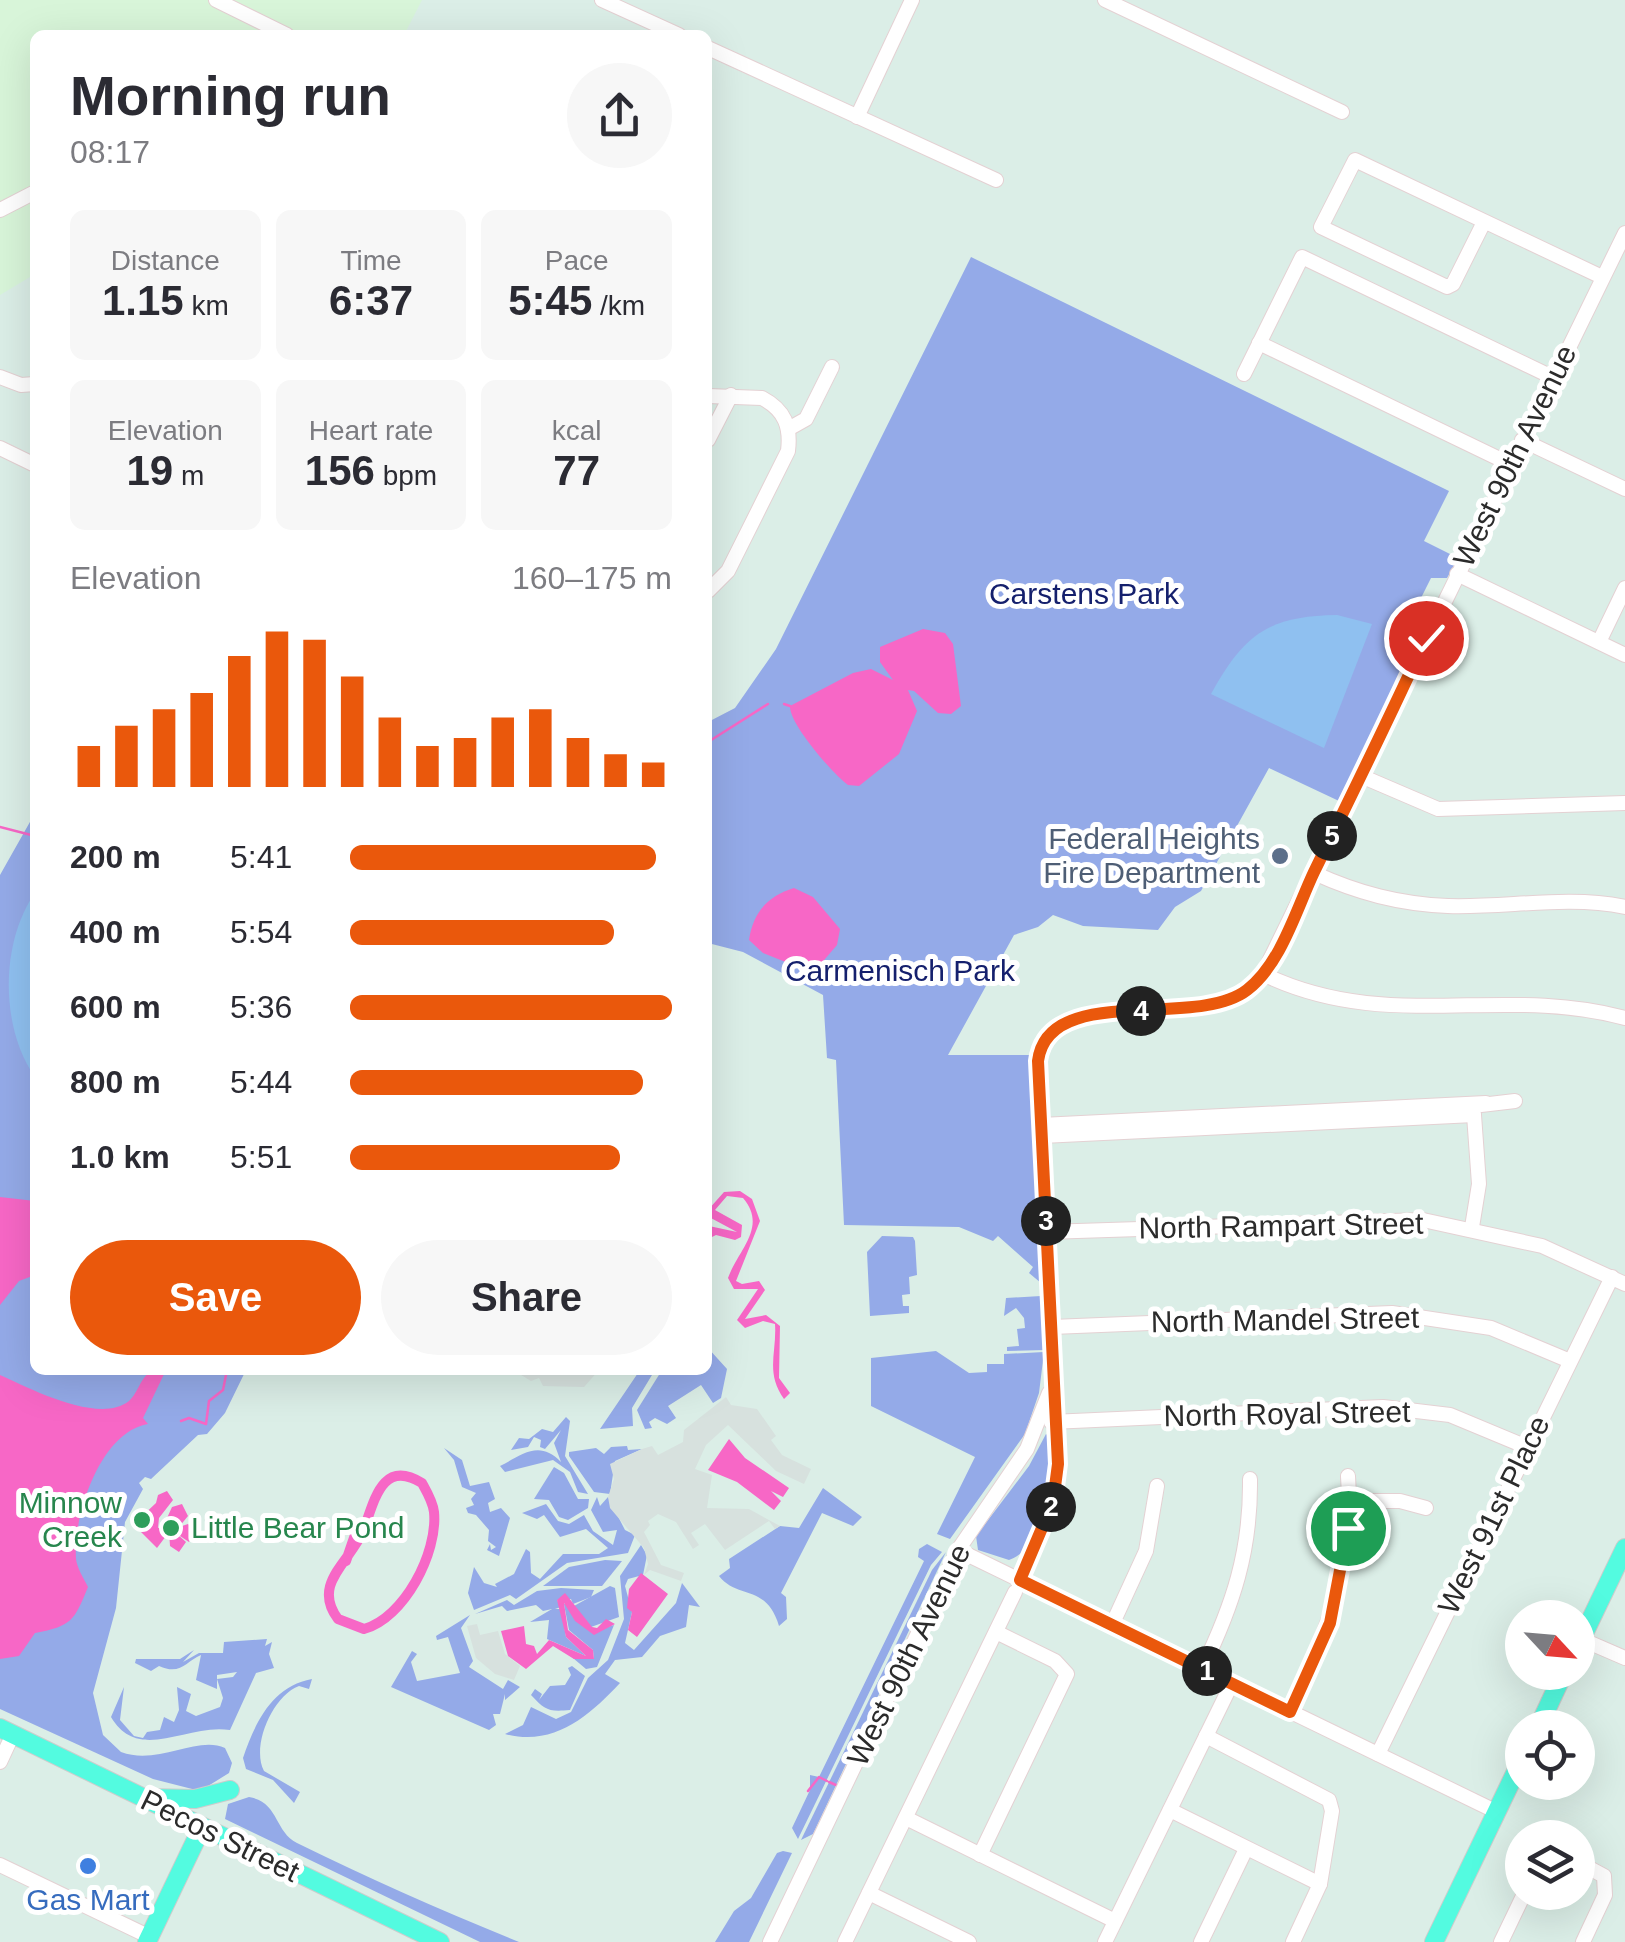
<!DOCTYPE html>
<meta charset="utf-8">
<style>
:root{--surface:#fff;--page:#f7f7f7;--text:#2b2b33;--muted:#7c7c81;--accent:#ea580c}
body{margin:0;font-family:Arial,sans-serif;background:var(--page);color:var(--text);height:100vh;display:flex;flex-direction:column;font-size:38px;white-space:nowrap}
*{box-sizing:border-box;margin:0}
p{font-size:32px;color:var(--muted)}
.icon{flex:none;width:55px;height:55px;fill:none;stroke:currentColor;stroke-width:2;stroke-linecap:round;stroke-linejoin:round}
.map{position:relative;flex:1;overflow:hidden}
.sheet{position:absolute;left:30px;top:30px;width:682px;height:1345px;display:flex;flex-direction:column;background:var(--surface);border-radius:15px;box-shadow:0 10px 40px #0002}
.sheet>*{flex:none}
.needle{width:65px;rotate:116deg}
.buttons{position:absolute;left:1505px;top:1600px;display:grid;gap:20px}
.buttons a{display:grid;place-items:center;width:90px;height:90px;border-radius:50%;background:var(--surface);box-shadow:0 10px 40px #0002;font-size:50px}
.pin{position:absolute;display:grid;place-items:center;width:85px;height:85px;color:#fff;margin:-42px;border:5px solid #fff;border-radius:50%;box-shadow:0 2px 10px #0007}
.km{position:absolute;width:50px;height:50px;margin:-25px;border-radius:50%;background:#222;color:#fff;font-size:28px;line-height:50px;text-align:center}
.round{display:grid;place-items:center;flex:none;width:105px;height:105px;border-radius:52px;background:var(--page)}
.head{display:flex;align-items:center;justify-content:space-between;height:170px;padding:0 40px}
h1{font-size:55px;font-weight:800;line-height:75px}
.stats{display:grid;grid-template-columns:repeat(3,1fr);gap:15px;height:170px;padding:10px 40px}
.stats div{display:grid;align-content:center;border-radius:15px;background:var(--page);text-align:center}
.stats b{font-size:42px;font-weight:800}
.stats small{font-size:28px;font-weight:400}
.stats p{font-size:28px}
.chart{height:280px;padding:20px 40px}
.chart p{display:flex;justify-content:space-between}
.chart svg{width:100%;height:180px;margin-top:10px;stroke:var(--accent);stroke-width:6}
.primary-button{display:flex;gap:20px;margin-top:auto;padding:20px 40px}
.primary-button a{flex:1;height:115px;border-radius:60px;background:var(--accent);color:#fff;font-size:40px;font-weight:800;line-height:115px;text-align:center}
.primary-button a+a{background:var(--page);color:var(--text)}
ul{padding:0 40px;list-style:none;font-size:32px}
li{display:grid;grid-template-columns:160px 120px 1fr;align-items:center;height:75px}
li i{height:25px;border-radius:12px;background:var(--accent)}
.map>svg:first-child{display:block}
.medical{fill:#d8f5d9}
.green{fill:#94aae8}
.pitch{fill:#8fc0f0}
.plaza{fill:#d7e1de}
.water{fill:#f767c6}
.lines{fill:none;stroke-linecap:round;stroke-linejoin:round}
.stream{stroke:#f767c6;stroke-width:2.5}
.canal{stroke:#f767c6;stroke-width:10}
.minor-casing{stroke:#e4d1d3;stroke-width:16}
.major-casing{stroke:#ccc;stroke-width:20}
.minor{stroke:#fff;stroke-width:14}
.major{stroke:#53fbe0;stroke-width:18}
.route-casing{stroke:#fff;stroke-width:20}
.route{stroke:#ea580c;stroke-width:12}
.service-dot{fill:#5c6f8a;stroke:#fff;stroke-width:4}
.leisure-dot{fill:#2e9e5b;stroke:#fff;stroke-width:4}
.shop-dot{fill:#3f7fe0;stroke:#fff;stroke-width:4}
.labels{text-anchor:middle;stroke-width:10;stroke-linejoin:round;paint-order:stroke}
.street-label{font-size:30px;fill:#2b2b2b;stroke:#fff}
.park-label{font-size:30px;fill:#15206d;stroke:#fff}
.service-label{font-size:30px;fill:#4e5e75;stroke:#fff;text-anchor:end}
.leisure-label{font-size:30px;fill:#27864d;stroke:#fff;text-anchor:end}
.shop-label{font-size:30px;fill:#366cbe;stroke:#fff}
</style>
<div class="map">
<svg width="1625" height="1942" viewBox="0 0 1625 1942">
<rect width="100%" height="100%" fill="#dbeee7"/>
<path class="medical" d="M0,0H422L404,35H312L300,30L298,35H35V274L0,295Z"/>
<g class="green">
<path d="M971,257L1449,491L1424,541L1458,558L1447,578H1431L1405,630L1417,642L1339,801L1269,768L1201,891L1175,907L1158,930L1083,926L1053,915L1038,927L1014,935L948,1055H1029L1041,1283L1029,1273L1033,1267L998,1236L993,1241L959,1227L844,1225L836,1060L827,1058L823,995L743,952L708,943V722L735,708L776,649Z"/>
<path d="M35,813V1370H246L225,1413L207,1434L198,1435L151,1479L145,1477L139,1483L143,1489L125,1522L116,1608L93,1693L103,1735L121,1752C158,1766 197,1735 225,1748L232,1763L229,1773L200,1791L153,1779L0,1709V875Z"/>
<path d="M882,1236L913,1237L915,1241L917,1275L909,1277L910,1294L902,1295L903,1306H909V1313L870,1316L867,1252Z"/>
<path d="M1041,1296L1045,1350L1007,1351V1347L1019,1346L1017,1329L1025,1328L1024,1318L1016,1308L1004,1316L1006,1298Z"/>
<path d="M708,1348L727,1369L721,1398L713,1403L701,1385L668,1406L676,1418L667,1424L655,1418L649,1422L652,1428L645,1429L637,1410L662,1370H708Z"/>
<path d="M936,1351L969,1373L987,1372V1364H1004V1354L1044,1352L1039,1393L1025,1434L950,1539L937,1534L975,1457L871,1406V1358Z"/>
<path d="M640,1370H655L632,1408L633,1426L600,1429Z"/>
<path d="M566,1417L570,1421L565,1456L588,1494L578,1492L570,1472L553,1460L505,1472L500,1466C522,1455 539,1439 561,1462L554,1443L561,1430L545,1449L540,1447L541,1440L534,1437L528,1447L511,1450L519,1438L529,1439L542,1429L553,1432Z"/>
<path d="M1046,1434L1051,1438C1051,1471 1048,1547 1009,1560L978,1550L976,1536L1029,1466Z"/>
<path d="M627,1446L628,1450L642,1449L615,1461L610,1494L594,1492L569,1456V1452L596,1448L604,1454L611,1447Z"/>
<path d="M444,1448L462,1460L470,1486L489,1482L495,1499L488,1503L490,1512L501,1508L510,1518L499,1556L487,1550L490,1544L491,1550L496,1547L488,1541L489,1530L476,1515L468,1513L466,1508L474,1505L471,1499L476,1493L462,1487L454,1460Z"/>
<path d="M554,1467L564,1473L578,1499H589L588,1508L568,1520L559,1517L549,1500L534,1499Z"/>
<path d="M823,1488L862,1517L853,1526L822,1513L781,1593L786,1597L787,1619L779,1626C766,1583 738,1600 719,1576L730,1568L729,1559L780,1526L799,1528Z"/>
<path d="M597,1497L600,1506L608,1497L625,1530L635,1535L628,1553L567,1563L516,1599L510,1595L474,1610L468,1593L474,1567L484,1583L497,1587L495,1584L514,1574L526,1549L530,1552L531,1573L540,1579L563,1554H599L608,1548L586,1529L560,1537L544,1515L537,1519L522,1513L546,1504L558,1521L569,1524L584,1515L593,1531L613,1545L617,1530L603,1532L591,1510Z"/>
<path d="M927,1544L942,1552L931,1565L798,1839L792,1828L810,1790V1775L819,1777L924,1561L918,1557L919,1549Z"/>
<path d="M641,1545L647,1555L643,1575L628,1579L625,1586L632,1612L625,1643L634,1650L676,1603L682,1583L700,1607L689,1605L686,1627L660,1636L642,1657L615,1660L605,1674L620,1683C589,1716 554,1747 505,1734L523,1725L531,1707L556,1719L571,1712L588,1678L608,1660L624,1619L620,1576Z"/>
<path d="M946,1552L813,1834L801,1840L932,1570Z"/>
<path d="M605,1560L622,1561L602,1586H543L569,1567Z"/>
<path d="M610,1586L615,1588L619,1617L591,1627L574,1606Z"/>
<path d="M561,1588L594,1590L591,1597L573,1604L571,1599L557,1600L561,1607L555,1609H561L566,1637L586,1656L547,1639L549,1620L530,1622L552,1609L543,1611L536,1605L507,1611L502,1606L475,1614L507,1600L514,1605L537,1591Z"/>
<path d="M568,1603C580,1626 587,1633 614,1625L597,1667L586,1669L567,1653L576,1659H594L593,1650L569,1630L564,1604Z"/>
<path d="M470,1615L461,1628L473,1661L469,1667L503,1689L508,1680L520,1687L505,1700V1694L500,1714H493L496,1725L489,1730L391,1687L412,1651L417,1654L411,1662L417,1681L460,1673L448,1637L437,1640L436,1636Z"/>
<path d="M267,1639L265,1646L272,1642L269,1654L274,1668L256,1673L230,1730C186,1723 139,1764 111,1717L124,1687L120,1720L134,1736L143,1738L147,1732L160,1730L164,1717L174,1722L179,1710L177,1687L191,1694L186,1711L196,1716L220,1707L223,1698L217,1679L233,1677L237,1672L217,1675V1689L196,1680L201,1655C186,1661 181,1676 159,1666L151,1671L135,1663L136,1659H180L194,1650L183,1662L199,1653H223L224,1642Z"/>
<path d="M572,1666L585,1676L570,1710C548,1712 545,1710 531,1695L535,1689L542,1694L539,1700L550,1686L565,1685L571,1675L568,1668Z"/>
<path d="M312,1679L309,1689L299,1686C272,1696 251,1747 264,1771L300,1792L294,1803L273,1780L246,1769L243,1758C255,1723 272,1686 312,1679Z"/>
<path d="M249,1797C279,1802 274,1831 297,1843C370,1879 443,1911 519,1942H480L225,1819L228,1804Z"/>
<path d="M783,1851L792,1853L749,1942H715L734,1911L751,1898L777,1853Z"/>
</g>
<g class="pitch">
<path d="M1337,615L1372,624L1324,748L1211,694C1244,634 1269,616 1337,615Z"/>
<path d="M35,893V1077C0,1028 0,942 35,893Z"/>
</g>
<g class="plaza">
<path d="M513,1370L559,1371L599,1370L584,1387L543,1386L539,1378L531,1381Z"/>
<path d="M726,1397L731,1405L757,1409L776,1436L771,1440L782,1455L811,1469L804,1484L776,1471L728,1425L706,1445L695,1469L712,1475L707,1508L749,1509L780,1526L775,1529L769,1521L725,1550L705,1524L691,1533L699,1545L693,1549L676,1522L658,1514L648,1521L650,1525L644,1532L661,1565L684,1573L681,1581L650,1570L644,1575L648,1564L644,1548L610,1508L608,1497L614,1479L610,1464L642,1449L652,1446L658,1455L683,1442L684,1430Z"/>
<path d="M477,1624L480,1635L498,1631L505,1654L520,1666L514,1680L495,1674L476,1658L467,1626Z"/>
</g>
<g class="water">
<path d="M923,629L945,633L953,644L961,706L951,714L938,713L914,691L908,690L917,711L899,754L859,786L848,785C833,774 789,724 790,706L853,673L871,669L893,680L880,662V647Z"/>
<path d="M794,888L813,897L840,929L837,945L813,973L763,953L749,940C753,912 768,896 794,888Z"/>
<path d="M740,1191L752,1199L760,1221L736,1281L742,1284L759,1281L765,1290L745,1319L766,1315L780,1326L779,1378L790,1393L784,1399C765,1373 777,1352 775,1324L763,1321L745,1328L737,1320L758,1289H734L728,1278C738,1250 768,1227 743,1198L727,1196L715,1210L742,1225L741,1237L735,1240L716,1235L708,1239L709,1226L737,1232L709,1217L708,1210L724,1192Z"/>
<path d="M0,1197L35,1201V1275L19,1281L0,1305Z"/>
<path d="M153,1370H166L143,1418L148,1424C100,1432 73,1516 76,1559C77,1568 84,1579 88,1587C74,1621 72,1626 35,1633L19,1656L0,1659V1375C29,1388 99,1425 129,1401C139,1392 140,1377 153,1370Z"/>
<path d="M729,1439L745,1458L789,1488L783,1497L771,1491L781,1501L774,1510L737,1482L708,1470Z"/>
<path d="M167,1491L173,1500L159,1518L158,1528L163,1527L172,1507L182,1504L188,1516L179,1527L188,1524L197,1532L189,1542L177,1534L186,1542L179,1552L170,1546L169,1532L157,1548L141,1532L138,1520L156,1503L158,1495Z"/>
<path d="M641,1573L668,1594L637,1637L628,1630L632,1612L627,1608L629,1589Z"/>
<path d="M565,1593L592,1627L597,1628L606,1619L615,1624L594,1635L575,1621L564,1603L568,1630L593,1650L594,1659H574L553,1646L526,1669L508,1656L501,1631L524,1626L526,1644L534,1646L537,1654L549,1640L586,1656L566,1637L557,1600Z"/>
</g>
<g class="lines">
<g class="stream">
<path d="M784,704L790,706"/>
<path d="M708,742L768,704"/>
<path d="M0,827L35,836"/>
<path d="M181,1421L189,1418L206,1424L209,1401L223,1390L227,1370"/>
<path d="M829,1782L836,1785"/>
<path d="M808,1791L819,1777L827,1781"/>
</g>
<path class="canal" d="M346,1561L356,1532L364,1529C375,1498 383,1459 422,1483C427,1492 433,1502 434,1512C438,1553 404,1618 364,1629L338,1619C311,1583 351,1562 364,1529"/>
<defs>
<g id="minor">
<path d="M216,0L287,35"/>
<path d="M602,0L679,35"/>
<path d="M1105,0L1342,112"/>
<path d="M708,48L996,180"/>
<path d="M857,117L912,0"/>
<path d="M0,210L35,192"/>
<path d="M1484,222L1453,284L1447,287L1321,227L1355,160L1602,277"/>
<path d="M1259,343L1510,464"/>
<path d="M1244,374L1302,257L1552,377"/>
<path d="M0,377L21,385L35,384"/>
<path d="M708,396L762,398C785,410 791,427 788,451L728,571L708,591"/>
<path d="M790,428L806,419L832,367"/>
<path d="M708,440L731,395"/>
<path d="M1522,440L1625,489"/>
<path d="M0,448L35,465"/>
<path d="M1457,574L1625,655"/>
<path d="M1599,642L1625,588"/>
<path d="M1361,776L1438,809L1625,803"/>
<path d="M1314,873C1358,893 1399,904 1448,906C1507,908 1566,895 1625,907"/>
<path d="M1263,974C1387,1034 1499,984 1625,1018"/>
<path d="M1481,1105L1515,1101"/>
<path d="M1041,1125L1486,1103"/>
<path d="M1042,1136L1474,1115"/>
<path d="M1472,1227L1479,1184L1474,1115"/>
<path d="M1046,1232L1423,1220L1542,1246L1625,1284"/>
<path d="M1052,1327L1392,1313L1491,1328L1570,1361"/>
<path d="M1051,1422L1383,1407L1450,1415L1527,1447"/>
<path d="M1349,1501H1400L1426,1508"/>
<path d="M958,1550L1497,1812"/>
<path d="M1020,1580L1053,1503L1058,1464L1039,1095C1039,1080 1036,1063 1041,1049C1068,979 1207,1042 1263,974L1625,233"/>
<path d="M1112,1625L1146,1551L1157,1486"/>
<path d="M1581,1639L1625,1658"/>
<path d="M1202,1669C1233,1605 1251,1551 1250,1479"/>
<path d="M1290,1712C1327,1635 1354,1562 1348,1476"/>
<path d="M1206,1736L1329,1800L1332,1811L1320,1884L1293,1942"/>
<path d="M1378,1754L1612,1277"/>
<path d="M0,1762L13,1734"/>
<path d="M1170,1810L1320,1884"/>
<path d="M906,1818L1115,1921"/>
<path d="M980,1855L1067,1674L1055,1661L996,1632"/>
<path d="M1578,1862L1604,1876L1605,1895L1583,1942"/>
<path d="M0,1865L150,1937"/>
<path d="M869,1893L969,1942"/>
<path d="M770,1942L958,1550L1027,1449L1049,1393"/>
<path d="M845,1942L1015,1592"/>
<path d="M1105,1942L1232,1683"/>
<path d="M1201,1942L1246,1849"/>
<path d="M1501,1942L1525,1892"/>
</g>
<g id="major">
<path d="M1578,1646L1625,1548"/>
<path d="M0,1728L440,1942"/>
<path d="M1538,1728L1564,1672"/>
<path d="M147,1798L195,1799L230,1790"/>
<path d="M147,1942L202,1827"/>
<path d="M1434,1942L1522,1759"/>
</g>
</defs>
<use href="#minor" class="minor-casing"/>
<use href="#major" class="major-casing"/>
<use href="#minor" class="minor"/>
<use href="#major" class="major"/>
</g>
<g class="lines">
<defs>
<path id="route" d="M1348,1528L1330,1623L1290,1712L1020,1580L1053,1502L1058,1464L1038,1061C1048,982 1195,1030 1247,990C1281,964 1296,910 1314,872C1352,794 1390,717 1426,638"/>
</defs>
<use href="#route" class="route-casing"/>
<use href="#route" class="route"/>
</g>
<circle class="service-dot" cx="1280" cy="856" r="10"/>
<g class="leisure-dot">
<circle cx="142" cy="1520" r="10"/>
<circle cx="171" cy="1528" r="10"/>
</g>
<circle class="shop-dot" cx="88" cy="1866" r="10"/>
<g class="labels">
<g class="street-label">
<text transform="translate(1515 456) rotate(-64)" y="10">West 90th Avenue</text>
<text transform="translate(1281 1226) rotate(-1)" y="10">North Rampart Street</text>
<text transform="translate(1285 1320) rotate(-1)" y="10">North Mandel Street</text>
<text transform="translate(1287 1414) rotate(-1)" y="10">North Royal Street</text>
<text transform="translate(1494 1515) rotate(-64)" y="10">West 91st Place</text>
<text transform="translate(909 1655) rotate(-64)" y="10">West 90th Avenue</text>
<text transform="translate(220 1836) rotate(26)" y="10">Pecos Street</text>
</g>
<g class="park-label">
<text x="1084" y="604">Carstens Park</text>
<text x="900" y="981">Carmenisch Park</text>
</g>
<g class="service-label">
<text x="1260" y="849">Federal Heights<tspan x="1260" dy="34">Fire Department</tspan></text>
</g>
<g class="leisure-label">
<text x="122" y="1513">Minnow<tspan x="122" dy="34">Creek</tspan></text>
<text x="191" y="1538" text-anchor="start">Little Bear Pond</text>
</g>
<g class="shop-label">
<text x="88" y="1910">Gas Mart</text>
</g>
</g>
</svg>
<div class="buttons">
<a><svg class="needle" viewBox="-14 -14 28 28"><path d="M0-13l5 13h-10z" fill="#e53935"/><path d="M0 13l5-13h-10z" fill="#7c7c81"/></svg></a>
<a><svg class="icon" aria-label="locate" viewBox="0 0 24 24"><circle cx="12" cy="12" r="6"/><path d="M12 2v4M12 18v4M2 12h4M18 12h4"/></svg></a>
<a><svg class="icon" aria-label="layers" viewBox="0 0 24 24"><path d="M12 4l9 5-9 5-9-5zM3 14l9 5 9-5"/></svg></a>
</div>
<div class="pin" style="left:1348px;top:1528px;background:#1e9e55"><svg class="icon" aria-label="arrive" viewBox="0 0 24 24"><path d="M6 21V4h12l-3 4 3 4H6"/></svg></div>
<div class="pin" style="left:1426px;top:638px;background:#d93025"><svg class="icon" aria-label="check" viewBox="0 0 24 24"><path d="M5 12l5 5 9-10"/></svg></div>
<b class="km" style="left:1207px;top:1671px">1</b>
<b class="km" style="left:1051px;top:1507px">2</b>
<b class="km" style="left:1046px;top:1221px">3</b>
<b class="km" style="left:1141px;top:1011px">4</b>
<b class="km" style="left:1332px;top:836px">5</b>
<section class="sheet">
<div class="head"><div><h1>Morning run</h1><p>08:17</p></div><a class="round"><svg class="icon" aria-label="share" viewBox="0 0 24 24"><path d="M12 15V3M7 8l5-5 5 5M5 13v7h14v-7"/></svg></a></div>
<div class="stats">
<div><p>Distance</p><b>1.15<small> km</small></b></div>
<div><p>Time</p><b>6:37</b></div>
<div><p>Pace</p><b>5:45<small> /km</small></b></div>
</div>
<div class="stats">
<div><p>Elevation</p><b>19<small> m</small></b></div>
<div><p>Heart rate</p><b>156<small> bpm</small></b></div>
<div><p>kcal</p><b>77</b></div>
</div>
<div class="chart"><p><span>Elevation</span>160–175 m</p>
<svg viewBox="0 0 160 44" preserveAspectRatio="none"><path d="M5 44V34M15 44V29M25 44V25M35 44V21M45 44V12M55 44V6M65 44V8M75 44V17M85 44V27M95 44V34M105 44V32M115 44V27M125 44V25M135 44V32M145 44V36M155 44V38"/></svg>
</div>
<ul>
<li><b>200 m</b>5:41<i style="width:95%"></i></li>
<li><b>400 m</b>5:54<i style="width:82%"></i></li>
<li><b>600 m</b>5:36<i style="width:100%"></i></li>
<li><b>800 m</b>5:44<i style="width:91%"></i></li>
<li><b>1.0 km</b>5:51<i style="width:84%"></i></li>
</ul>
<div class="primary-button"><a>Save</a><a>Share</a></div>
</section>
</div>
